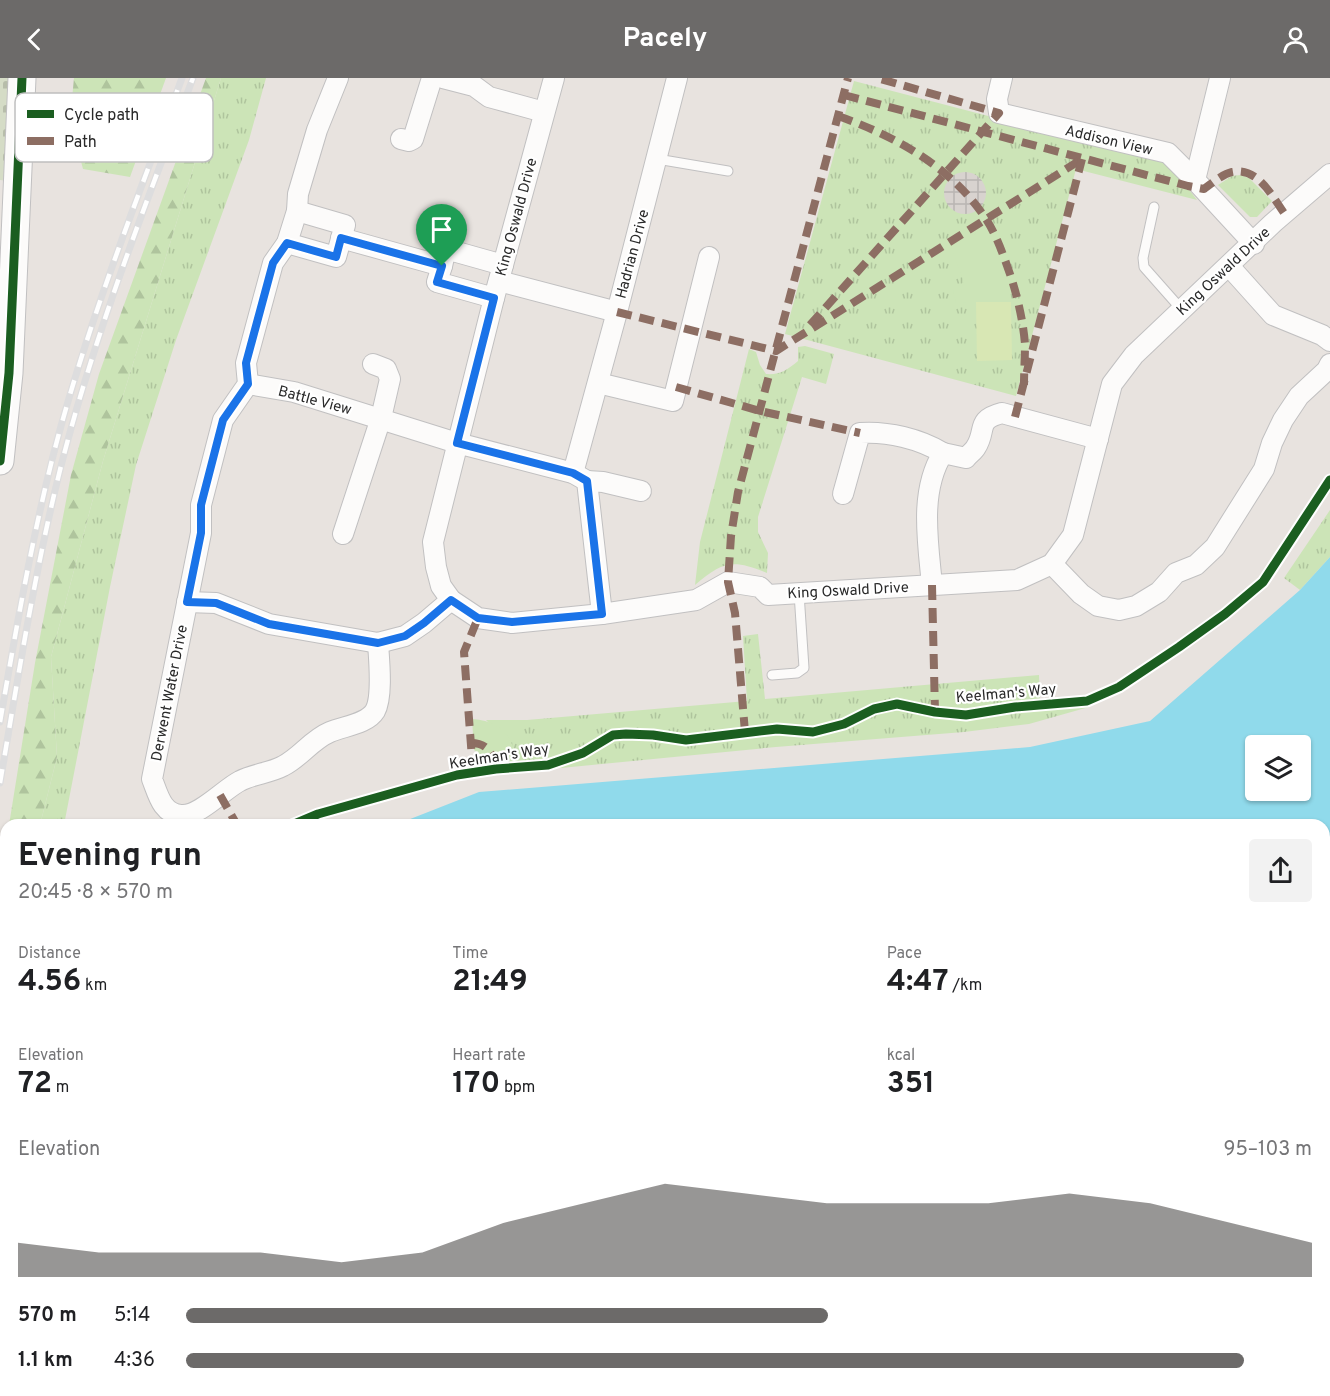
<!DOCTYPE html>
<meta charset="utf-8">
<style>
:root{--surface:#fff;--page:#f2f2f2;--text:#202124;--muted:#757577;--accent:#6c6a69}
body{margin:0;font-family:Overpass,sans-serif;background:var(--page);color:var(--text);height:100vh;display:flex;flex-direction:column;font-size:22px;white-space:nowrap}
*{box-sizing:border-box;margin:0}
p{font-size:20px;color:var(--muted)}
.icon{flex:none;width:33px;height:33px;fill:none;stroke:currentColor;stroke-width:2;stroke-linecap:round;stroke-linejoin:round}
.map{position:relative;flex:1;overflow:hidden}
.panel{position:absolute;left:0px;top:741px;width:1330px;height:578px;display:flex;flex-direction:column;background:var(--surface);border-radius:18px 18px 0 0;box-shadow:0 2px 4px #0004}
.panel>*{flex:none}
.fabs{position:absolute;left:1245px;top:657px;display:grid;gap:12px}
.fabs a{display:grid;place-items:center;width:66px;height:66px;border-radius:6px;background:var(--surface);box-shadow:0 2px 4px #0004;font-size:30px}
.pin{position:absolute;display:grid;place-items:center;width:51px;height:51px;color:#fff;margin:-62px -26px;border-radius:50% 50% 50% 0;rotate:-45deg;box-shadow:0 0 6px #0007}
.pin .icon{rotate:45deg}
.round{display:grid;place-items:center;flex:none;width:63px;height:63px;border-radius:6px;background:var(--page)}
.headline{display:flex;align-items:center;justify-content:space-between;height:102px;padding:0 18px}
h1{font-size:33px;font-weight:700;line-height:45px}
.metrics{display:grid;grid-template-columns:repeat(3,1fr);gap:9px;height:102px;padding:6px 18px}
.metrics div{display:grid;align-content:center}
.metrics b{font-size:30px;font-weight:700}
.metrics small{font-size:16px;font-weight:400}
.metrics p{font-size:16px}
.chart{height:168px;padding:12px 18px}
.chart p{display:flex;justify-content:space-between}
.chart svg{width:100%;height:108px;margin-top:6px;fill:var(--accent);opacity:.7}
ul{padding:0 18px;list-style:none;font-size:20px}
li{display:grid;grid-template-columns:96px 72px 1fr;align-items:center;height:45px}
li i{height:15px;border-radius:8px;background:var(--accent)}
header{display:flex;justify-content:space-between;align-items:center;height:78px;padding:0 18px;background:var(--accent);color:#fff;font-size:27px;font-weight:700}
.map>svg:first-child{display:block}
.grass{fill:url(#grass-tufts)}
.forest{fill:url(#forest-firs)}
.wetland{fill:url(#wetland-marsh)}
.cemetery{fill:url(#cemetery-stones)}
.park{fill:#cce4b7}
.pitch{fill:#d8e7b4}
.plaza{fill:url(#plaza-grid)}
.water{fill:#90daeb;fill-rule:evenodd}
.lines{fill:none;stroke-linecap:round;stroke-linejoin:round}
.service-casing{stroke:#c1c0c1;stroke-width:11}
.minor-casing{stroke:#c1c0c1;stroke-width:22}
.secondary-casing{stroke:#c1c0c1;stroke-width:29}
.service{stroke:#fcfbfa;stroke-width:9}
.minor{stroke:#fcfbfa;stroke-width:20}
.secondary{stroke:#fcfbfa;stroke-width:27}
.rail-casing{stroke:#ddddde;stroke-width:7}
.rail{stroke:#fff;stroke-width:4.5;stroke-dasharray:14;stroke-linecap:butt}
.quiet{stroke:#8d6e63;stroke-width:8;stroke-dasharray:15 8;stroke-linecap:butt}
.cycleway-casing{stroke:#fff;stroke-width:13}
.cycleway{stroke:#1b5e20;stroke-width:9}
.route-casing{stroke:#fff;stroke-width:12}
.route{stroke:#1a73e8;stroke-width:8}
.labels{text-anchor:middle;stroke-width:4.5;stroke-linejoin:round;paint-order:stroke}
.street-label{font-size:15px;fill:#292929;stroke:#fff}
.key{fill:#fff;stroke:#bfbfbf;stroke-width:1.5}
.key-label{font-size:16px;fill:#292929}
</style>
<header><svg class="icon" aria-label="back" viewBox="0 0 24 24"><path d="M15 5l-7 7 7 7"/></svg>Pacely<svg class="icon" aria-label="person" viewBox="0 0 24 24"><circle cx="12" cy="8" r="4"/><path d="M4 21q1-7 8-7t8 7"/></svg></header>
<div class="map">
<svg width="1330" height="1318" viewBox="0 0 1330 1318">
<defs>
<pattern id="grass-tufts" width="24" height="20" patternUnits="userSpaceOnUse" patternTransform="scale(1.5)"><rect width="24" height="20" fill="#cce4b7"/><path d="M3 7l-1-3M5 7V3M7 7l1-3M15 17l-1-3M17 17v-4M19 17l1-3" fill="none" stroke="#afc49d"/></pattern>
<pattern id="forest-firs" width="22" height="20" patternUnits="userSpaceOnUse" patternTransform="scale(1.5)"><rect width="22" height="20" fill="#cce4b7"/><path d="M5 1l3.5 6h-7zM16 11l3.5 6h-7z" fill="#afc49d"/></pattern>
<pattern id="wetland-marsh" width="20" height="14" patternUnits="userSpaceOnUse" patternTransform="scale(1.5)"><rect width="20" height="14" fill="#cce4b7"/><path d="M1 5h8M5 5V1M11 12h8M15 12V8" fill="none" stroke="#afc49d"/></pattern>
<pattern id="cemetery-stones" width="16" height="16" patternUnits="userSpaceOnUse" patternTransform="scale(1.5)"><rect width="16" height="16" fill="#d5dcc6"/><path d="M2 7V4a2 2 0 0 1 4 0v3zM10 15v-3a2 2 0 0 1 4 0v3z" fill="#b7bdaa"/></pattern>
<pattern id="plaza-grid" width="8" height="8" patternUnits="userSpaceOnUse" patternTransform="scale(1.5)"><rect width="8" height="8" fill="#d8d3cf"/><path d="M0 4h8M4 0v8" fill="none" stroke="#b9b5b2"/></pattern>
</defs>
<rect width="100%" height="100%" fill="#e8e3df"/>
<g class="grass">
<path d="M221,0H266L249,62L176,262L136,387L110,509L64,747H40L57,679L51,579L103,383Z"/>
<path d="M854,3L1169,85L1197,122L1076,91L1016,318L785,256Z"/>
<path d="M1240,97L1249,100L1272,123L1257,139H1250L1218,107L1232,98Z"/>
<path d="M805,268L834,276L826,306L802,299L758,439V454L768,475L767,495C733,481 723,483 695,507L700,464L749,271L756,274L760,287L766,296C780,297 787,292 798,283V269Z"/>
<path d="M1330,432V479L1300,512L1284,500Z"/>
<path d="M758,556L765,621L1039,597L1040,622L1089,629L1029,646L964,654L776,669L561,690L533,685H518L515,673L486,642H527L747,623L743,558Z"/>
<path d="M6,893V978L0,975V935Z"/>
</g>
<g class="forest">
<path d="M74,0H166L130,99L83,91L70,42Z"/>
<path d="M206,0H221L103,383L51,579L57,679L40,747H9L35,585L71,397L99,296Z"/>
<path d="M6,764V893L0,935V801Z"/>
</g>
<g class="wetland">
<path d="M418,1312H507L523,1318H414Z"/>
<path d="M751,1313L763,1318H603L590,1313Z"/>
</g>
<path class="cemetery" d="M0,0H10L8,103L0,102Z"/>
<g class="park">
<path d="M987,149C997,173 1011,198 1011,224L956,225L953,212L964,204L951,169Z"/>
<path d="M1034,604L1036,623L1002,627L1000,607Z"/>
<path d="M472,641C501,643 512,658 518,685L486,686L484,679L474,672Z"/>
</g>
<path class="pitch" d="M976,224H1011L1012,282L977,283Z"/>
<circle class="plaza" cx="965" cy="115" r="21"/>
<g class="water">
<path d="M1330,479V976L1325,979L1324,747H395L479,714L1030,669L1150,643L1300,512ZM1256,668H1300V712H1256Z"/>
<path d="M6,1095V1312L229,1313L226,1318H0V1107Z"/>
</g>
<g class="lines">
<defs>
<g id="service">
<path d="M657,81L728,93"/>
<path d="M1154,129L1143,180L1144,189L1182,232"/>
<path d="M772,597L797,595L804,590L799,515"/>
</g>
<g id="minor">
<path d="M338,0L317,52L298,116L297,133L287,165L273,185L246,285L248,306L223,342L201,427V455L152,701C158,716 162,736 181,737C199,739 224,711 240,703C253,696 270,695 283,688C301,679 311,662 330,654C344,648 367,646 375,633C383,619 379,581 378,565"/>
<path d="M443,0L474,8L489,19L544,34"/>
<path d="M554,0L494,220L433,464L436,489L441,508L451,522L478,540L512,545L602,536L696,522L728,504L760,509L768,517L1017,502L1052,486L1073,457L1112,306L1134,277L1273,145L1330,96"/>
<path d="M1002,0L997,21L999,35L1168,75L1195,102L1254,166"/>
<path d="M401,61L409,63L413,61L432,0"/>
<path d="M1195,102L1220,0"/>
<path d="M341,160L442,188L437,204L494,220"/>
<path d="M287,165L336,179L345,147L297,133"/>
<path d="M442,188L446,171L503,187"/>
<path d="M1229,188L1273,237L1322,257L1330,263"/>
<path d="M499,203L617,234L677,0"/>
<path d="M598,305L673,323L709,179"/>
<path d="M248,306L294,314L457,365L573,395L587,403L602,536"/>
<path d="M573,395L617,234"/>
<path d="M587,403L603,404L641,413"/>
<path d="M843,416L860,355C888,353 920,361 943,375"/>
<path d="M343,456L381,340L390,301L386,291L373,286"/>
<path d="M1052,486L1081,516L1098,528L1119,532L1136,528L1159,514L1176,495L1196,487L1215,469L1264,391L1272,365L1283,342L1299,318L1327,292L1330,286"/>
<path d="M932,507C928,464 919,413 943,375L966,380C969,376 974,373 976,369C987,352 975,342 1002,335L1098,361"/>
<path d="M187,524L216,525L269,546L378,565L405,558L424,545L451,522"/>
</g>
<path id="secondary" d="M0,383L9,295L22,0"/>
</defs>
<use href="#service" class="service-casing"/>
<use href="#minor" class="minor-casing"/>
<use href="#secondary" class="secondary-casing"/>
<use href="#service" class="service"/>
<use href="#minor" class="minor"/>
<use href="#secondary" class="secondary"/>
<defs>
<g id="rail">
<path d="M0,644C15,557 30,471 51,386C84,254 135,127 182,0"/>
<path d="M0,705C18,599 35,492 61,388C95,255 145,128 193,0"/>
</g>
</defs>
<use href="#rail" class="rail-casing"/>
<use href="#rail" class="rail"/>
<g class="quiet">
<path d="M844,17L1188,108L1204,111C1212,105 1223,96 1232,94C1258,89 1272,118 1284,135"/>
<path d="M838,38C895,58 952,89 986,141C997,158 1004,179 1011,199C1018,221 1023,243 1025,266C1025,280 1024,293 1024,307"/>
<path d="M617,234L776,273L1082,81"/>
<path d="M810,247L999,35L877,0"/>
<path d="M676,309L760,333L860,355"/>
<path d="M1015,339L1082,81"/>
<path d="M932,507L935,634"/>
<path d="M745,654L735,535L728,504L731,458L738,414L848,0"/>
<path d="M471,665C488,665 493,676 496,691"/>
<path d="M473,694L464,574L478,540"/>
<path d="M220,717L237,747"/>
</g>
<defs>
<g id="cycleway">
<path d="M0,383L9,295L22,0"/>
<path d="M292,747L318,736L457,697L496,691L548,687L583,675L613,657L626,656L653,657L686,662L777,651L813,654L844,646L874,631L897,626L935,634L966,637L1015,629L1087,623L1119,609L1179,569L1225,536L1263,504L1330,402"/>
</g>
</defs>
<use href="#cycleway" class="cycleway-casing"/>
<use href="#cycleway" class="cycleway"/>
</g>
<g class="lines">
<defs>
<path id="route" d="M341,160L442,188L437,204L494,220L457,365L573,395L587,403L602,536L512,544L478,540L451,522L424,545L405,558L378,565L269,546L216,525L187,524L201,455V427L223,342L248,306L246,285L273,185L287,165L336,179Z"/>
</defs>
<use href="#route" class="route-casing"/>
<use href="#route" class="route"/>
</g>
<g class="labels">
<g class="street-label">
<text transform="translate(1109 62) rotate(13)" y="5">Addison View</text>
<text transform="translate(516 139) rotate(-75)" y="5">King Oswald Drive</text>
<text transform="translate(632 176) rotate(-75)" y="5">Hadrian Drive</text>
<text transform="translate(1223 193) rotate(-43)" y="5">King Oswald Drive</text>
<text transform="translate(315 322) rotate(15)" y="5">Battle View</text>
<text transform="translate(848 512) rotate(-3)" y="5">King Oswald Drive</text>
<text transform="translate(169 615) rotate(-79)" y="5">Derwent Water Drive</text>
<text transform="translate(1006 615) rotate(-5)" y="5">Keelman's Way</text>
<text transform="translate(499 678) rotate(-9)" y="5">Keelman's Way</text>
</g>
</g>
<rect x="15" y="15" width="198" height="69" rx="9" class="key"/>
<rect x="27" y="32" width="27" height="8" fill="#1b5e20"/>
<rect x="27" y="59" width="27" height="8" fill="#8d6e63"/>
<g class="key-label">
<text x="64" y="42">Cycle path</text>
<text x="64" y="69">Path</text>
</g>
</svg>
<div class="fabs">
<a><svg class="icon" aria-label="layers" viewBox="0 0 24 24"><path d="M12 4l9 5-9 5-9-5zM3 14l9 5 9-5"/></svg></a>
</div>
<div class="pin" style="left:442px;top:188px;background:#1e9e55"><svg class="icon" aria-label="arrive" viewBox="0 0 24 24"><path d="M6 21V4h12l-3 4 3 4H6"/></svg></div>
<section class="panel">
<div class="headline"><div><h1>Evening run</h1><p>20:45 · 8 × 570 m</p></div><a class="round"><svg class="icon" aria-label="share" viewBox="0 0 24 24"><path d="M12 15V3M7 8l5-5 5 5M5 13v7h14v-7"/></svg></a></div>
<div class="metrics">
<div><p>Distance</p><b>4.56<small> km</small></b></div>
<div><p>Time</p><b>21:49</b></div>
<div><p>Pace</p><b>4:47<small> /km</small></b></div>
</div>
<div class="metrics">
<div><p>Elevation</p><b>72<small> m</small></b></div>
<div><p>Heart rate</p><b>170<small> bpm</small></b></div>
<div><p>kcal</p><b>351</b></div>
</div>
<div class="chart"><p><span>Elevation</span>95–103 m</p>
<svg viewBox="0 0 160 44" preserveAspectRatio="none"><path d="M0 44V30L10 34L20 34L30 34L40 38L50 34L60 22L70 14L80 6L90 10L100 14L110 14L120 14L130 10L140 14L150 22L160 30V44z"/></svg>
</div>
<ul>
<li><b>570 m</b>5:14<i style="width:57%"></i></li>
<li><b>1.1 km</b>4:36<i style="width:94%"></i></li>
</ul>
</section>
</div>
